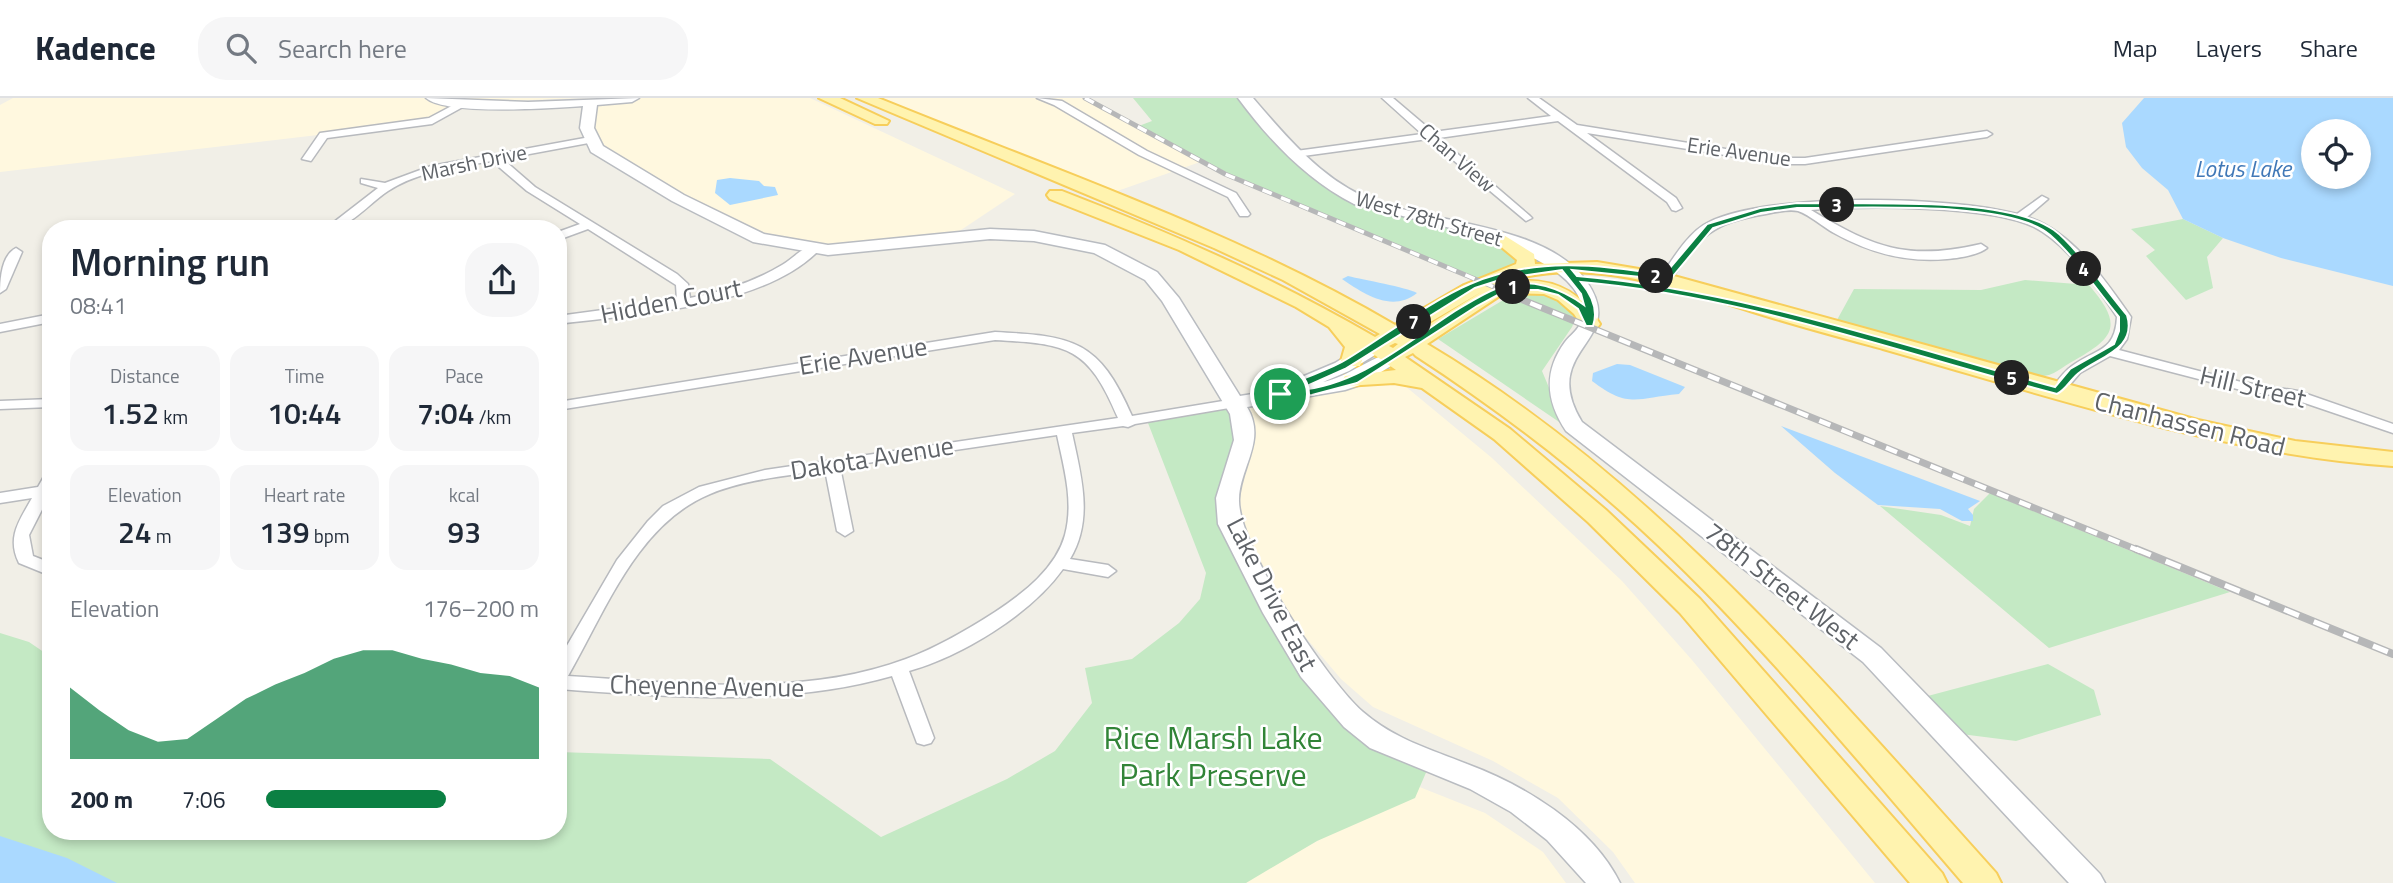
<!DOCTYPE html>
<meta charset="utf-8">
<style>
:root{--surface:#fff;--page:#f6f6f7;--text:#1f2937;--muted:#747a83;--line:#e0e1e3;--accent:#0b8043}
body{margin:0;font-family:"Titillium Web",sans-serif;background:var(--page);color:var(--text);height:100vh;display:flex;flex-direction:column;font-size:26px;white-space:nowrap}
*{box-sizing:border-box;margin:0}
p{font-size:23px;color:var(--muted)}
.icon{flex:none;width:38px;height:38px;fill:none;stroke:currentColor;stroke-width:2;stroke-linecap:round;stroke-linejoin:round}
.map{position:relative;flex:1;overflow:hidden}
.panel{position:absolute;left:42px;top:122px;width:525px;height:620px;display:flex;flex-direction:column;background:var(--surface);border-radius:28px;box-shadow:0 4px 10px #0003}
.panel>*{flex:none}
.fabs{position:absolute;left:2301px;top:21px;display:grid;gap:14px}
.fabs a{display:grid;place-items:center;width:70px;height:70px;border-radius:50%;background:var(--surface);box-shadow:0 4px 10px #0003;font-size:35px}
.pin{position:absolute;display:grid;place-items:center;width:60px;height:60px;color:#fff;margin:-30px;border:4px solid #fff;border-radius:50%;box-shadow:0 2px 7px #0007}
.km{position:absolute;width:35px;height:35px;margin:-18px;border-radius:50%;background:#222;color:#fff;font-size:19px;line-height:35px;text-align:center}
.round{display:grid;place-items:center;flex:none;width:74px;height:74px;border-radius:28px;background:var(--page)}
.summary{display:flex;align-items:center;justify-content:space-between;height:119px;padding:0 28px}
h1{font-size:38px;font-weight:600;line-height:52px}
.figures{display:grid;grid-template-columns:repeat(3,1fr);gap:10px;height:119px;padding:7px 28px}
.figures div{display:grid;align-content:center;border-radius:18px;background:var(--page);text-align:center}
.figures b{font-size:30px;font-weight:600}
.figures small{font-size:19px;font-weight:400}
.figures p{font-size:19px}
.chart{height:196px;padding:14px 28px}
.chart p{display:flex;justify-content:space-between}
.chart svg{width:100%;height:126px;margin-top:7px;fill:var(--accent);opacity:.7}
ul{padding:0 28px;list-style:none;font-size:23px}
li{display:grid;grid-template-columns:112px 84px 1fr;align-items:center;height:52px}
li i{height:18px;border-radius:9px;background:var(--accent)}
header{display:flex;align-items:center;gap:42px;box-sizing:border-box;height:98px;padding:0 35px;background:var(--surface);border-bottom:2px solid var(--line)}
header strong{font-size:33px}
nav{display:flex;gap:38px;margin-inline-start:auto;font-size:24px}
.search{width:490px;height:63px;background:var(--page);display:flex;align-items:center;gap:18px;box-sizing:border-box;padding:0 24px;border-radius:28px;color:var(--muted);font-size:26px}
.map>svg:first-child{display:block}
.commercial{fill:#fff8df}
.green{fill:#c4e9c4}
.water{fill:#aad9ff;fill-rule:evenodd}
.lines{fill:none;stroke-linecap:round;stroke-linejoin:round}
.street-casing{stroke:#b8babe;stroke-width:3}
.secondary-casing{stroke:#b9bcc1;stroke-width:3}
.primary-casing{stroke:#f7ce5b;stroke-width:4}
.street{fill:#fff;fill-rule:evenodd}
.secondary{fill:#fff;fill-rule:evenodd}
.primary{fill:#fff3af;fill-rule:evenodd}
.rail-far2-casing{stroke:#b6b7b8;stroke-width:5}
.rail-far1-casing{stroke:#b6b7b8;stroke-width:7}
.rail-casing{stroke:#b6b7b8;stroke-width:8}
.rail-far2{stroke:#fff;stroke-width:3.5;stroke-dasharray:10;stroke-linecap:butt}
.rail-far1{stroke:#fff;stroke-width:4.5;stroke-dasharray:12;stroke-linecap:butt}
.rail{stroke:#fff;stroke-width:5;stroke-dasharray:16;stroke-linecap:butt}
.route{fill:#0b8043;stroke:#fff;stroke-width:2;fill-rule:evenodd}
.labels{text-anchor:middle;stroke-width:5;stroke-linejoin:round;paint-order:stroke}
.far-street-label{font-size:21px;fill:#5f6368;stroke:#fff}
.far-water-label{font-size:23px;font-style:italic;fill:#4078b7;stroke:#fff}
.street-label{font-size:26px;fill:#5f6368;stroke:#fff}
.near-park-label{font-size:32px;fill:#318437;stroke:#fff}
</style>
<header>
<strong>Kadence</strong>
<div class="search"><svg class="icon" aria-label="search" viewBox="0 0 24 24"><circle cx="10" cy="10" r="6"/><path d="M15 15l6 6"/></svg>Search here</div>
<nav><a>Map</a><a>Layers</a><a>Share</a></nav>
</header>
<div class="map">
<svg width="2393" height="785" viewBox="0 0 2393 785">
<rect width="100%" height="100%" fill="#f1efe7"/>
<g class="commercial">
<path d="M13,0H579L465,5L445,17L386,29L0,74V7Z"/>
<path d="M631,0H810L1015,96L949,140L826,151L763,141L598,53L588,23L590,4Z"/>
<path d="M869,0H1082L1203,63L1103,98Z"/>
<path d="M1399,283L1492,360L1622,483L1692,562L1875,785H1635L1613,754L1558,700L1493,663L1373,609L1341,581L1302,535L1229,419L1235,305Z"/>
<path d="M1417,688L1485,715L1543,754L1566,785H1241Z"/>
</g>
<g class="green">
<path d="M1133,0H1245L1340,94L1502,142L1528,163L1481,184L1453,173L1278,100L1136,29L1152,23Z"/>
<path d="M2183,121L2223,140L2207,159L2213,190L2186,202L2146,158L2155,152L2131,131Z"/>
<path d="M2025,182L2089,187C2122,226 2117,238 2075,262C2060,270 2053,280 2036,278L1837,222L1854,191L1981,192Z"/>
<path d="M1539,192L1565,197L1578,214L1572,229L1542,273L1565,328L1438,241L1515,195Z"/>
<path d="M1235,305L1242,356L1229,390L1245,454L1287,558L1325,592L1428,670L1415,700L1317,743L1246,785H0V535L29,544L51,559V733H558V654L770,661L881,739L1007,681L1055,653L1092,605L1085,570L1132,561L1179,525L1200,501L1206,475L1148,325L1161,319Z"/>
<path d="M1990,395L2230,494L2049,550L1880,408L1941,417L1970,428L1974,411Z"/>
<path d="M2048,566L2094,592L2101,617L2016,643L1961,636L1924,599Z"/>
</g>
<g class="water">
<path d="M2144,0H2393V188L2281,160L2223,140L2183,121L2168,92L2142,70L2126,49L2122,25ZM2314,33H2359V79H2314Z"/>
<path d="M730,80L759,83L764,88L775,89L778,97L730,107L715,95L717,82Z"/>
<path d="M1348,178C1364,182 1406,189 1417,195C1392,215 1364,196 1342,181Z"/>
<path d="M1617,266L1630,267L1685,289L1679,296C1636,300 1629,311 1592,283L1593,275Z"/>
<path d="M1781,328L1980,403L1968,411L1973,417V423H1962L1940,411L1878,407L1835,375Z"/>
<path d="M0,738L67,760L117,785H0Z"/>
</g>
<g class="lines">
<defs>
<g id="street">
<path d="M1037,0L1062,3L1147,53L1236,95L1250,116L1248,118H1240L1228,99L1139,57L1054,7Z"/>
<path d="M1382,0H1393L1433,34L1551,18L1528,0H1539L1577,27L1782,60H1805L1987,33L1992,36L1987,39L1805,66H1782L1587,35L1676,100L1682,110L1676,113L1672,112L1667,104L1558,23L1439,40L1530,118L1532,120L1526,123L1428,41L1296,59L1291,56L1296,53L1422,36Z"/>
<path d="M461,3L470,5L432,26L327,40L311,63L302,61L320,35L429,20Z"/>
<path d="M590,39L595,42L594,44L503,61L535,89L677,176L688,186L690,200C722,194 754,184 782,167C793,161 806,145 819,147L821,150C766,210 635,216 558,226V218L677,202L676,187L588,131L558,142V134L580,126L527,93L492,63C458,69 418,73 388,93C368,106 349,132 325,131L378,90L361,85V81L385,85L431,68Z"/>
<path d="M2042,98L2048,101L2027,119C2072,133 2105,182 2131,219L2127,241L2119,252L2241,284L2298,293L2393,326V335L2290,300L2241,292L2110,258L2080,275L2062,296H2052L2050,293C2056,285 2063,274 2072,268C2096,250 2115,255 2117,219C2098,190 2066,145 2034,129C1989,107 1863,108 1811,112C1874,150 1908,163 1981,146L1987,150C1978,157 1959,160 1947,161C1906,165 1870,155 1834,135C1823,129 1810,117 1798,113C1789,111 1775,114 1766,116C1711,125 1701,137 1670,183L1666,184L1660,180C1672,162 1689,133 1709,124C1770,94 1950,98 2017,116Z"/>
<path d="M16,150L22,154L6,191L0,195C0,180 2,157 16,150Z"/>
<path d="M51,216V224L0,234V226Z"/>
<path d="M995,234C1074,238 1099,242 1132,318L1235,301L1242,305L1235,309L1135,326L1128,329L1123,328L1072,335C1081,378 1094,421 1070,461L1108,467L1116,473L1108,479L1063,471C1031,516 962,558 909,573L934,640L931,645L924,647L917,645L892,578C783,609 671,599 558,591V563L617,462L648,423L663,408L699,389L765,372L1118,320C1088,249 1069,246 995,242L558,312V304ZM1057,337C1064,370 1074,404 1065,437C1056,470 1024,495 995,514C967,532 938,549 906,561C803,600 676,585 568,578C605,514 637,426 710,396C746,381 787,378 825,372L837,433L845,438L853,433L840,369Z"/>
<path d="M51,301V309L0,311V303Z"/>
<path d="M51,373V394L29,437L33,458L51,465V478L19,465C6,439 20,422 32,400L0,405V395L38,389L46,375Z"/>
</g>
<g id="secondary">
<path d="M426,0L528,4L639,0L632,4L597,7L594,30L603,48L684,97L764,136L828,147L990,131L1034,133L1105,147L1157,174L1179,200L1240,298L1296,289L1294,285L1297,281L1335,265L1369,244H1383L1386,248L1383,252L1349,273L1323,284C1348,280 1382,251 1399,255L1402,259L1399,263L1360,287L1345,292L1247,309C1267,342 1240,369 1239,401C1237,447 1327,583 1363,614C1394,641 1430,651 1467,666C1524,687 1592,728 1620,785H1586L1547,742L1511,714L1470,691L1370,650L1344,629L1301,579L1263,515L1218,426L1216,400L1234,342L1230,316L1162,203L1145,182L1094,155L1034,143L990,141L828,157L753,144L672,103L591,54L580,30L583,8C553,10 446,18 426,0Z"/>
<path d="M1238,0H1253C1285,37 1318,77 1363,98C1426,127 1545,123 1587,184C1629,245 1537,250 1582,324L1881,550L2100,776L2105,785H2069L1863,564L1566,333C1546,303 1543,274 1565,244C1570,237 1579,232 1581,223C1599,151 1400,120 1354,106C1307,82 1269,42 1238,0Z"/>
</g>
<g id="primary">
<path d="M819,0H840L889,23L887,26H875Z"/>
<path d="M857,0H878C1052,71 1233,132 1395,227L1464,187L1516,166L1517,162L1493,142L1502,136L1534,156L1535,166L1597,164L1663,175L2198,322L2295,343L2393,354V368C2220,356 2049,298 1883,251C1839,239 1794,227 1750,213C1671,189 1584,157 1502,185C1545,177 1578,188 1600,226L1597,230H1583L1574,216L1558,202L1544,196L1504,195L1427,246C1652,380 1823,583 1996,775L2001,785H1963C1864,670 1768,552 1658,447C1583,376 1502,314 1416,258L1413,255L1405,259L1510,331L1606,412L1700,501L1942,775L1947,785H1910L1680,515L1588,424L1494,341L1422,290L1394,285L1345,288L1342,283L1345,278L1396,272L1366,251L1360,268H1344L1341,263L1345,249L1329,229L1296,209L1179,152L1050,101L1047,97L1050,93H1062C1173,136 1272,179 1375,239L1380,236L1283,182L1214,150ZM1483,193L1412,237L1410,236ZM1395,245L1398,246L1393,250L1389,248Z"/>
</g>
</defs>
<use href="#street" class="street-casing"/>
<use href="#secondary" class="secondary-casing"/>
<use href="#primary" class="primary-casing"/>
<use href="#street" class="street"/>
<use href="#secondary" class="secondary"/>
<use href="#primary" class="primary"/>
<defs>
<path id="rail-far2" d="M1085,0L1225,76L1513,197"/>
<path id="rail-far1" d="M1508,196L2140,453"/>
<path id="rail" d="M2136,451L2393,556"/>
</defs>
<use href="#rail-far2" class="rail-far2-casing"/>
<use href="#rail-far1" class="rail-far1-casing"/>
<use href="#rail" class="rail-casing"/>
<use href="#rail-far2" class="rail-far2"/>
<use href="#rail-far1" class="rail-far1"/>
<use href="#rail" class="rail"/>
</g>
<path class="route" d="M1797,105C1860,107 2005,97 2054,132C2074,146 2109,196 2127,217C2137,250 2102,258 2080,274C2071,280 2067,291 2057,296C1899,255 1744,198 1581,184C1591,196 1599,211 1593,228H1586L1578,211L1558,197L1538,192H1507L1477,208L1357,285L1312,297L1280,299L1275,296C1295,280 1325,275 1347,261C1383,239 1432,202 1470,186C1533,159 1599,166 1664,177L1707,126L1760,110ZM1797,110C1854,111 2009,101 2050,137C2076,160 2097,193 2119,219V233L2114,246L2070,271L2055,289C1898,246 1740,192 1577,178L1572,172L1670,182L1713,130L1761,115ZM1562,172L1581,196L1584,207C1562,191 1531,179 1503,188C1487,193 1470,204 1455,213C1407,244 1358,288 1298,292L1345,271L1475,190L1506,180Z"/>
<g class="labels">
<g class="far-street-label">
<text transform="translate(1739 54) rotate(8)" y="7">Erie Avenue</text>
<text transform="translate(1457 60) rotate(41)" y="7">Chan View</text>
<text transform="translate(474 65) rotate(-12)" y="7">Marsh Drive</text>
<text transform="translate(1429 121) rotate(16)" y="7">West 78th Street</text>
</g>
<g class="far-water-label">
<text x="2243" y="79">Lotus Lake</text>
</g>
<g class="street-label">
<text transform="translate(671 203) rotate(-11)" y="9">Hidden Court</text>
<text transform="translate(863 258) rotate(-9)" y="9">Erie Avenue</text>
<text transform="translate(2253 289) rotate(13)" y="9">Hill Street</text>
<text transform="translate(2190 326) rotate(14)" y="9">Chanhassen Road</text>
<text transform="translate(872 360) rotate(-9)" y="9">Dakota Avenue</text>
<text transform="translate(1782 488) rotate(38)" y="9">78th Street West</text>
<text transform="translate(1272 496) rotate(63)" y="9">Lake Drive East</text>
<text transform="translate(707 588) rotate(1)" y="9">Cheyenne Avenue</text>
</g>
<g class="near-park-label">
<text x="1213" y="651">Rice Marsh Lake<tspan x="1213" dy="37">Park Preserve</tspan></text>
</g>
</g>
</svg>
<div class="fabs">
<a><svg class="icon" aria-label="locate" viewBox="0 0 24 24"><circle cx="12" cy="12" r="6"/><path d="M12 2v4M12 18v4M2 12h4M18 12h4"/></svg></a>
</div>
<div class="pin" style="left:1280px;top:296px;background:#1e9e55"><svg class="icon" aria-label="arrive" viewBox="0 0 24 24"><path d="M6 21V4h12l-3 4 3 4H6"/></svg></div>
<b class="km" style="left:1513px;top:189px">1</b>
<b class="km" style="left:1656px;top:178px">2</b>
<b class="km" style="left:1837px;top:107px">3</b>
<b class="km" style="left:2084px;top:171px">4</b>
<b class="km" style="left:2012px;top:280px">5</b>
<b class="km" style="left:1414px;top:224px">7</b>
<section class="panel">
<div class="summary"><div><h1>Morning run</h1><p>08:41</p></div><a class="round"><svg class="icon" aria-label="share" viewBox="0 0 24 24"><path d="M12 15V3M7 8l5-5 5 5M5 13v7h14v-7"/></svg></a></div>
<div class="figures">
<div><p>Distance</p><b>1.52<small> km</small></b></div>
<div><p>Time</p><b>10:44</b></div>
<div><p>Pace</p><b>7:04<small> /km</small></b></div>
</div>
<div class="figures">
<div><p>Elevation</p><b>24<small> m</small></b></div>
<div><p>Heart rate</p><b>139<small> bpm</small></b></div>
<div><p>kcal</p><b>93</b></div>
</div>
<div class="chart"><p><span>Elevation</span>176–200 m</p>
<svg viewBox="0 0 160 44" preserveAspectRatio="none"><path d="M0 44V19L10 27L20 34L30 38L40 37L50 30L60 23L70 18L80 14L90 9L100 6L110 6L120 9L130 11L140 14L150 15L160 19V44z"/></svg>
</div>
<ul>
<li><b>200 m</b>7:06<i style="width:66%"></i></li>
</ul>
</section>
</div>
